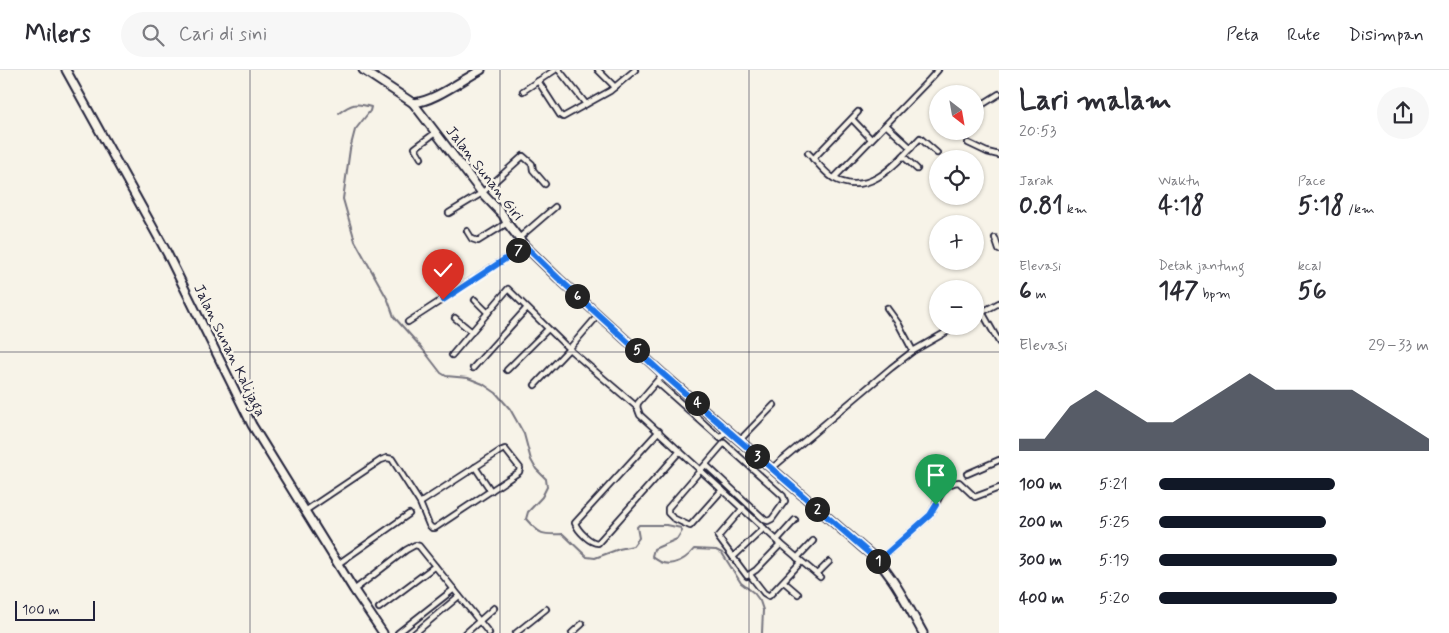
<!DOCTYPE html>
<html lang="id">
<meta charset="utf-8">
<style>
:root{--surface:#fff;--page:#f7f7f7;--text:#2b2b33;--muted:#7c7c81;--line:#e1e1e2;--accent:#111827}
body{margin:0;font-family:Mynerve,sans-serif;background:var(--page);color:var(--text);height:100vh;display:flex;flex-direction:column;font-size:19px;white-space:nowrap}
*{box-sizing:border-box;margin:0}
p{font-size:16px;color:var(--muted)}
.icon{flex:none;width:28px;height:28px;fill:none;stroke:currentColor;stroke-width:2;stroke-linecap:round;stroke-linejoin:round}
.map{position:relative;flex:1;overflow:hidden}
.drawer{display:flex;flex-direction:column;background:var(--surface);width:450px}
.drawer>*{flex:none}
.needle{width:32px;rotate:149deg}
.buttons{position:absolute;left:929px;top:15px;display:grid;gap:10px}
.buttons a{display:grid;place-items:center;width:55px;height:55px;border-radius:50%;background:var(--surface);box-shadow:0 1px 4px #0004;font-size:25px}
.scale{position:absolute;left:15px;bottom:12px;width:80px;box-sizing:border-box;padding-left:5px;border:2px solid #22223b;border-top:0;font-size:14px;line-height:18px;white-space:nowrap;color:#22223b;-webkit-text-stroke:4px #f7f3e8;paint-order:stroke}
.pin{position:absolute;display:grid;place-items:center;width:42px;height:42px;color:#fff;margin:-51px -21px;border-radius:50% 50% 50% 0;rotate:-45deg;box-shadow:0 0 5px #0007}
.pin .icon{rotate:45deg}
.km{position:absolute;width:25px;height:25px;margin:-12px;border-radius:50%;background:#222;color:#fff;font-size:14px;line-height:25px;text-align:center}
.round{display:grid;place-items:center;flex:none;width:52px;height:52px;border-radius:26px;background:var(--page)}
.head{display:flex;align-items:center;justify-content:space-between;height:85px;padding:0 20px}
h1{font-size:28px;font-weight:800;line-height:38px}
.metrics{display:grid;grid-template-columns:repeat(3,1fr);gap:8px;height:85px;padding:5px 20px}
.metrics div{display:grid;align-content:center}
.metrics b{font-size:25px;font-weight:800}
.metrics small{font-size:14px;font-weight:400}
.metrics p{font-size:14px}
.chart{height:140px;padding:10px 20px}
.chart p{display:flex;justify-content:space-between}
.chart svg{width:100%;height:90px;margin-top:5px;fill:var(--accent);opacity:.7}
ul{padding:0 20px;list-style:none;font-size:16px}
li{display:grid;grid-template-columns:80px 60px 1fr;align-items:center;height:38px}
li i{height:12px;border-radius:6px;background:var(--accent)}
header{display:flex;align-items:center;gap:30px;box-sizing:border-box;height:70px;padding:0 25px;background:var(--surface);border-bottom:1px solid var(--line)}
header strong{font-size:24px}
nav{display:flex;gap:28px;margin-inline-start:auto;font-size:18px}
.search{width:350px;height:45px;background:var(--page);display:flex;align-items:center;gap:12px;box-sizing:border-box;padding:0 18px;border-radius:28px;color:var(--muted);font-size:19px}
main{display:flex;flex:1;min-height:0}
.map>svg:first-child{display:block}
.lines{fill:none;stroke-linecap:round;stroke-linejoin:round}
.stream{stroke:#76747f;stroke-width:2}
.street-casing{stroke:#22223b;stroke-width:8}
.secondary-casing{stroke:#22223b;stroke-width:11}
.street{stroke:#f7f3e8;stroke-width:4.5}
.secondary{stroke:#f7f3e8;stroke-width:7}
.route-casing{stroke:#fff;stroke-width:10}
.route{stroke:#1a73e8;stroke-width:6}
.grid{fill:none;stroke:#22223b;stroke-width:1;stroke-opacity:0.55}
.labels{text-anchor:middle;stroke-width:5;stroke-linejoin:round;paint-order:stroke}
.street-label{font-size:15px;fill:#22223b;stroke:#f7f3e8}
</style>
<header>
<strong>Milers</strong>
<div class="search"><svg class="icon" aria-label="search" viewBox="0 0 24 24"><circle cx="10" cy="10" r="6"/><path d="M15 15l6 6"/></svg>Cari di sini</div>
<nav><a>Peta</a><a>Rute</a><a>Disimpan</a></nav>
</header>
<main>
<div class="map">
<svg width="999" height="563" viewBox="0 0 999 563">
<rect width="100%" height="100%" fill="#f7f3e8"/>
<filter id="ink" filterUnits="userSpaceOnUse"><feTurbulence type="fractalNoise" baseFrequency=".02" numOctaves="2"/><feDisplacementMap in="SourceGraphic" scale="10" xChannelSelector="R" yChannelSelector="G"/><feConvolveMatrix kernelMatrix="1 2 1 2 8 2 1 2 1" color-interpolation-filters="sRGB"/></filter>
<g filter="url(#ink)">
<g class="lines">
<path class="stream" d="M339,43C351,34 356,32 371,37L370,41L355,60L350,79L343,129L355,171L388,230L394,247L421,277L441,303L446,306L468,308L483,314L496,323L510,339L524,364L531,390L536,399L546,409L547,417L542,427L528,442L526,449C540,465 542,465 563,464L587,487L595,488L619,479L633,476L639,468L637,457L639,455H667L681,458L682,461L677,469L654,479L652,486C666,500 683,493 694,479L716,480L722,483L741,513L754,523L760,531L763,540L762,563"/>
<defs>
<g id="street">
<path d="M559,0L586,34"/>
<path d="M598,0L615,17"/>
<path d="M538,11L560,45L563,47L610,21L635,0"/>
<path d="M523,21L555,0"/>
<path d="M975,39L999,24"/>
<path d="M852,49L871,69"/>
<path d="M886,55L911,78"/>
<path d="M968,73L987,82L999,85"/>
<path d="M808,83C816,91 824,102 833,108C870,129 898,91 920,68L937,83"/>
<path d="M903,86L917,99"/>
<path d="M421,88L415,78L435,63"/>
<path d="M813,89L858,42"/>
<path d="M834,108L929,10L938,0"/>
<path d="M449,143L482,123L523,86L532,94L533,100L545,114"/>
<path d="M467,161L472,169L478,171L507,153"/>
<path d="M519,168L555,137"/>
<path d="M995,168L999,180"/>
<path d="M475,230L488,243"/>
<path d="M887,238L898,253L913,281"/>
<path d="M982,242L999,272"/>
<path d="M975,246L999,233"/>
<path d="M455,248L472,262"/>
<path d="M408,252L525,176"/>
<path d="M452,285L508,219L569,279L637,337"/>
<path d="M473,298L526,239"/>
<path d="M507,300L548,259"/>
<path d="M663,304L638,333L637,337L640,345L781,474L820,507"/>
<path d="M657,312L720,368L727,360"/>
<path d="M535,315L569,279L594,250"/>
<path d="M659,361L575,453C578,461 590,473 598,473L680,381"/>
<path d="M739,371L774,335"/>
<path d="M706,395L765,450L768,451L772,449L785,431L783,426L724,373L668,438V443L673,448L690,456L722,420"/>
<path d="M475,397L491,421"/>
<path d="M771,399L891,298L913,281L957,256"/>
<path d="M967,404L999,390"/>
<path d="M743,438L718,467L747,506L756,500L781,474"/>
<path d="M305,441L381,390L387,388L392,389L420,433L500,381L505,379L520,398L519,402L435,458H432L429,455L420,433"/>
<path d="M777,470L795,450"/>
<path d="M733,487L764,458"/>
<path d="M797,488L813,471"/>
<path d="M878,491L930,445C938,434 940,413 959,412L975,427L999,418"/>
<path d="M338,494L409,444"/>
<path d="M817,504L829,492"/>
<path d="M750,505L764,523L769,526L801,492"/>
<path d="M784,512L798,524"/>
<path d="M354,520L406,480L415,475L419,476L489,563"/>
<path d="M379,538L435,496"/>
<path d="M398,563L454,519"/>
<path d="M415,563L459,526"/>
<path d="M466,563L494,538"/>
<path d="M516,563L546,539"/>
<path d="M572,563L582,554"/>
</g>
<g id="secondary">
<path d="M66,0L167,183L252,355L354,520L383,563"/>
<path d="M363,0L413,33C433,32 462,10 481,0"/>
<path d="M413,33L482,123L503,145L507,153L525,176L558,208L663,304L863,478C891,499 906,533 923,563"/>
</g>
</defs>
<use href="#street" class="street-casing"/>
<use href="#secondary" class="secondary-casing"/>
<use href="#street" class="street"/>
<use href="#secondary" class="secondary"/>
</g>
</g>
<g class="lines" filter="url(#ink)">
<defs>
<path id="route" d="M443,230L525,176L558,208L663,304L878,491L930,445L936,435"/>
</defs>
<use href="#route" class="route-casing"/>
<use href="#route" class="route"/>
</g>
<path class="grid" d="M250,0V563M500,0V563M749,0V563M0,282H999"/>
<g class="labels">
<g class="street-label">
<text transform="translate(485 103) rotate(52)" y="5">Jalan Sunan Giri</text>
<text transform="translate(230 280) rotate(64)" y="5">Jalan Sunan Kalijaga</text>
</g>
</g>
</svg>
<div class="buttons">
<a><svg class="needle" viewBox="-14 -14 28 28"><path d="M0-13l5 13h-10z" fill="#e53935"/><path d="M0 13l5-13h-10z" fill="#7c7c81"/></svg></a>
<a><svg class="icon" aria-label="locate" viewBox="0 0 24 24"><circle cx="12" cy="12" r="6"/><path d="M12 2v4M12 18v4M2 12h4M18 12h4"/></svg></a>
<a>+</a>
<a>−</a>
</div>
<div class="scale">100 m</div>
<div class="pin" style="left:936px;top:435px;background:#1e9e55"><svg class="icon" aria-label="arrive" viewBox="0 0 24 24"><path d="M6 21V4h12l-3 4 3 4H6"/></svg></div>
<div class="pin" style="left:443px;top:230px;background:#d93025"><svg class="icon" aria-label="check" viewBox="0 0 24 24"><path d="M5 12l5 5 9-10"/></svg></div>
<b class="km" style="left:878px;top:491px">1</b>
<b class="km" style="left:817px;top:439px">2</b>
<b class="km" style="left:757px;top:386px">3</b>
<b class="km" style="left:697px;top:333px">4</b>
<b class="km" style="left:637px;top:280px">5</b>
<b class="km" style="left:577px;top:226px">6</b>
<b class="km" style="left:518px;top:180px">7</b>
</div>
<section class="drawer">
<div class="head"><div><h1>Lari malam</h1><p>20:53</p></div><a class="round"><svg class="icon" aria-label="share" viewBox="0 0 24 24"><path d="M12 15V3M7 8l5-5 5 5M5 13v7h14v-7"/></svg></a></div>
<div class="metrics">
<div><p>Jarak</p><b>0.81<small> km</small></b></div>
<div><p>Waktu</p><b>4:18</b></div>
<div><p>Pace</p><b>5:18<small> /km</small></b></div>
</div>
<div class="metrics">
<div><p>Elevasi</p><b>6<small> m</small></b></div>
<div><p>Detak jantung</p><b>147<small> bpm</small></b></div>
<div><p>kcal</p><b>56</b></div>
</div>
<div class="chart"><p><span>Elevasi</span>29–33 m</p>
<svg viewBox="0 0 160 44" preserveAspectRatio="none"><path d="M0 44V38L10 38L20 22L30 14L40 22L50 30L60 30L70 22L80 14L90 6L100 14L110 14L120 14L130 14L140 22L150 30L160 38V44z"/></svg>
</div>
<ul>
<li><b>100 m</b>5:21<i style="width:65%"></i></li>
<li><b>200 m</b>5:25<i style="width:62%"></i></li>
<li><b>300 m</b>5:19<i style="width:66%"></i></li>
<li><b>400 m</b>5:20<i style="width:66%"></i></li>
</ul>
</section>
</main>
